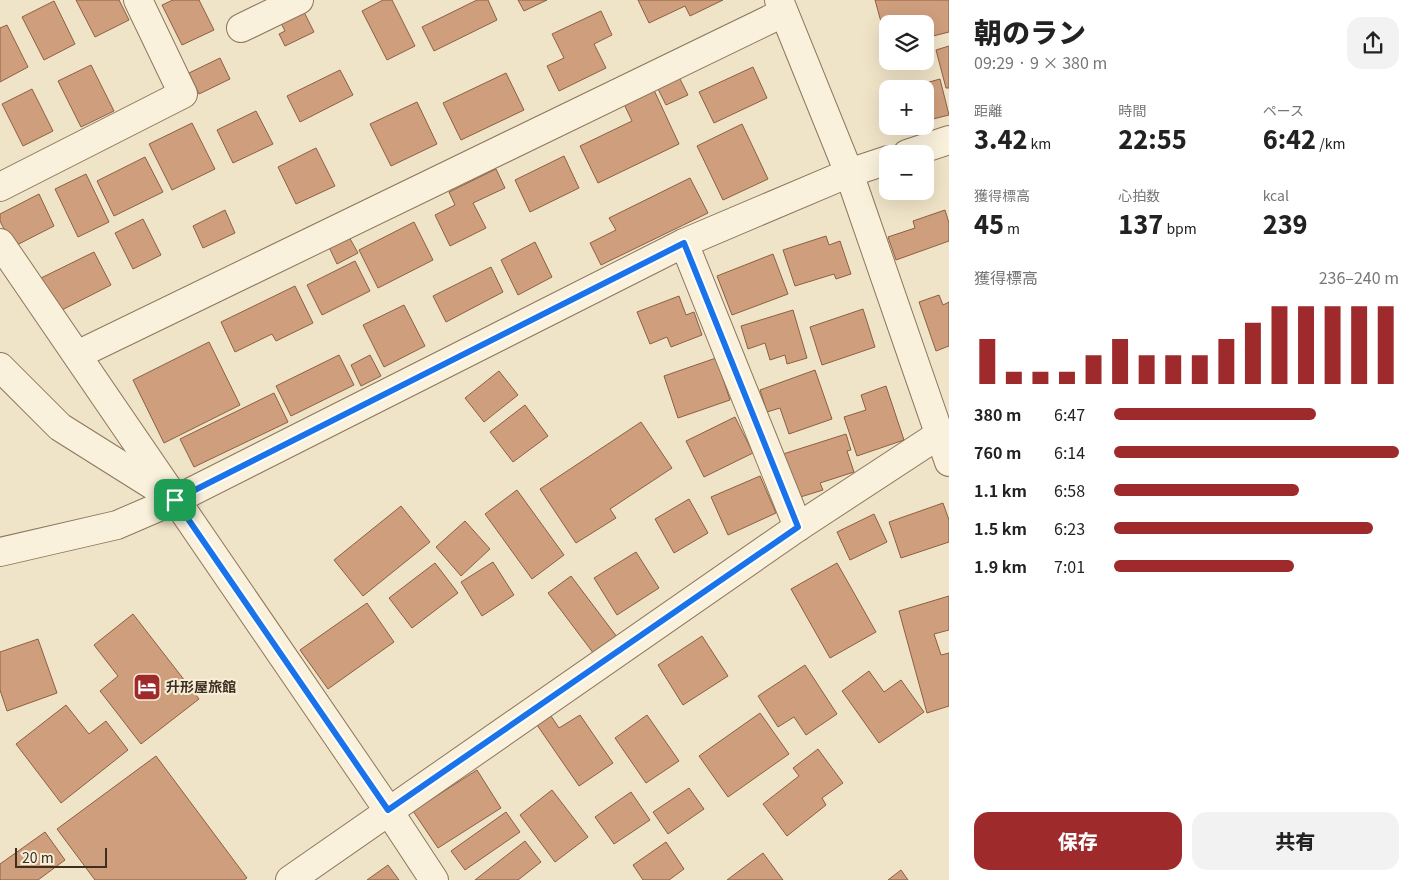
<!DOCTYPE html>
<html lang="ja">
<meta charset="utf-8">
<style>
:root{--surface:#fff;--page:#f2f2f2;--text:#222;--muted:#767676;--accent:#9e2a2b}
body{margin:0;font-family:Georgia,"Noto Sans JP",serif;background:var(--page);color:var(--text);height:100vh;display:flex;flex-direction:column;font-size:19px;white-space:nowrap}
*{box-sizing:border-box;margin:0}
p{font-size:16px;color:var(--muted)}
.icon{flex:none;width:28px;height:28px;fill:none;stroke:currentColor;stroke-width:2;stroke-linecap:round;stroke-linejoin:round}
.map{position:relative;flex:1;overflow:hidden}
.side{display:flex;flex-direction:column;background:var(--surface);width:475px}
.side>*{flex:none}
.tools{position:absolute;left:879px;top:15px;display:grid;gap:10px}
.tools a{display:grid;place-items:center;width:55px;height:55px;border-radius:10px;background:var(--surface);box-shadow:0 5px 20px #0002;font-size:25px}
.scale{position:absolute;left:15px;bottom:12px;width:92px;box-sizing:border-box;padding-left:5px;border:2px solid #3d2e20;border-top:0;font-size:14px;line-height:18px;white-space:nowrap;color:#3d2e20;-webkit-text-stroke:4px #f7eed8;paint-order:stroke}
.pin{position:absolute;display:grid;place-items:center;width:42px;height:42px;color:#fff;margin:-21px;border-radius:10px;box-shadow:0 2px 8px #0006}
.round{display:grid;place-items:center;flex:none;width:52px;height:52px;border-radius:15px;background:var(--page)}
.overview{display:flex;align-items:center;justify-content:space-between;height:85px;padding:0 25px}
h1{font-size:28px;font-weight:800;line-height:38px}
.stats{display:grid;grid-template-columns:repeat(3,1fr);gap:8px;height:85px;padding:5px 25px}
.stats div{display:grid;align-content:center}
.stats b{font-size:25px;font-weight:800}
.stats small{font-size:14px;font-weight:400}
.stats p{font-size:14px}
.chart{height:140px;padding:10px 25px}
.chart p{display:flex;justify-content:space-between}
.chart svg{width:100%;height:90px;margin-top:5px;stroke:var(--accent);stroke-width:6}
.action{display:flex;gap:10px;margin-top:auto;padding:10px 25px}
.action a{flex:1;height:58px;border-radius:15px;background:var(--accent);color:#fff;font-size:20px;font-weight:800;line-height:58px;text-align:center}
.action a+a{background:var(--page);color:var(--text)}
ul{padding:0 25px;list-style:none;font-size:16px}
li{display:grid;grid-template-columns:80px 60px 1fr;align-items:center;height:38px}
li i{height:12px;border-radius:6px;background:var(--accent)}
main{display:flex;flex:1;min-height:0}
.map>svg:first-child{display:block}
.building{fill:#cf9f7d;stroke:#8d5f41}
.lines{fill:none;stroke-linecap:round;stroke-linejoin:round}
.minor-casing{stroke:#8d765c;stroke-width:30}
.minor{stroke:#faf1dc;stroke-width:28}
.route-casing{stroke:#fff;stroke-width:10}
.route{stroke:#1a73e8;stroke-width:6}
.labels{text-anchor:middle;stroke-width:4;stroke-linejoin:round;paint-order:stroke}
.poi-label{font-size:14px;font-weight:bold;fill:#3d2e20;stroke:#f7eed8;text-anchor:start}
</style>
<main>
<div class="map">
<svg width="949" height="880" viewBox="0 0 949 880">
<rect width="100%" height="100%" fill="#f0e4c8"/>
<g class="building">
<path d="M76,0H119L129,20L95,37Z"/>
<path d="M173,0H199L214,30L182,45L162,5Z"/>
<path d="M383,0H392L415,46L387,60L362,11Z"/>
<path d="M477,0H488L497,20L434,51L422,27Z"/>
<path d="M518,0H547L524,11Z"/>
<path d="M638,0H723L690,16L685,6L649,23Z"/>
<path d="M875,0H949V32L925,38V24H888V47Z"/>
<path d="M54,1L75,44L44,60L22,17Z"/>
<path d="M303,10L314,32L285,46L279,34L285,31L280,21Z"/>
<path d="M601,11L612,35L594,44L606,68L559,91L547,66L564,58L552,34Z"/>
<path d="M7,25L28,67L0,82V28Z"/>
<path d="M949,46V88H946L936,50Z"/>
<path d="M220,58L230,79L199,94L189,73Z"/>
<path d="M91,65L114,111L81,127L58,81Z"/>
<path d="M753,67L767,98L714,123L699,92Z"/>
<path d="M340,70L353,95L300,122L287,96Z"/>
<path d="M506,73L524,110L461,140L443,103Z"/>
<path d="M679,77L688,95L666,105L657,87Z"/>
<path d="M940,79L949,115L925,121V89H904Z"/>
<path d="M653,88L679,144L598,183L580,146L632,121L623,102Z"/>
<path d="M32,89L53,131L23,146L2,104Z"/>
<path d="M417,102L437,144L391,166L370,124Z"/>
<path d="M256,111L273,144L233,163L217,130Z"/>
<path d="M192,123L215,169L172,190L149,144Z"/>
<path d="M742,124L768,179L723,200L697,146Z"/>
<path d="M316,148L335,186L296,204L278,167Z"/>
<path d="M564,156L579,188L530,212L515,180Z"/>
<path d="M145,157L163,192L114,216L97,181Z"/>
<path d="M496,169L505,188L473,203L486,228L450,246L435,215L455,205L449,192Z"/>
<path d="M86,174L109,222L78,237L55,189Z"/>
<path d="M690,178L708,213L601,265L590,243L616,230L609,218Z"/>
<path d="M39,194L54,226L13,247L0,221V214Z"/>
<path d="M225,210L235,233L203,248L193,226Z"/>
<path d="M945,210L949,223V241L896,260L888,237L915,228L913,221Z"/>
<path d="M143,219L161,255L133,269L115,233Z"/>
<path d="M414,222L433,260L378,288L359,250Z"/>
<path d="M348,235L358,253L337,264L328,245Z"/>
<path d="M826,236L829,245L840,241L851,274L836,279L834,274L795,286L783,250Z"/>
<path d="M535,242L552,277L518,295L501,260Z"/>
<path d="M94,252L111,285L56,313L39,279Z"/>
<path d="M773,254L788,294L732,315L717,276Z"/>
<path d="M355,261L370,291L322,315L307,285Z"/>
<path d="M491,267L503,292L446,322L433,296Z"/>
<path d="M295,286L313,323L276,341L272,334L235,352L221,322Z"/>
<path d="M939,295L943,305L949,302V346L936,351L919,302Z"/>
<path d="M679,296L686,315L694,312L702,335L671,347L667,337L650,344L637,312Z"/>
<path d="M404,305L425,346L384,367L363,325Z"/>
<path d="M863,309L875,347L822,365L810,327Z"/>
<path d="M793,310L807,358L787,364L785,355L770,360L765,343L748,349L741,326Z"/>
<path d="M209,342L240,405L164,443L133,380Z"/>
<path d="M339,355L354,385L291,416L276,386Z"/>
<path d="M370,355L381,376L361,386L351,365Z"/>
<path d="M716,358L730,400L678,418L664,376Z"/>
<path d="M815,370L832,419L789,434L780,408L767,412L760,390Z"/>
<path d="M499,371L518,395L484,422L465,398Z"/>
<path d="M886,386L904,440L857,456L844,417L866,410L861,395Z"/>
<path d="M274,393L288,422L194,467L180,439Z"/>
<path d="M525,405L548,436L513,462L490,432Z"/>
<path d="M735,417L753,453L704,477L686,441Z"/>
<path d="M641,422L672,468L610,509L616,518L576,543L540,489Z"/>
<path d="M846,434L851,450L847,451L854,472L820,483L823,490L794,499L780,455Z"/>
<path d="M760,476L776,513L728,535L711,497Z"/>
<path d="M517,490L564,555L532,579L485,514Z"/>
<path d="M689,499L708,533L674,553L655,519Z"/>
<path d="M943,503L949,520V542L901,558L889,522Z"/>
<path d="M401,506L430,542L363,596L334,560Z"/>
<path d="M874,514L887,542L850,560L837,532Z"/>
<path d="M465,521L490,549L461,576L436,547Z"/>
<path d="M636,552L659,588L617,615L594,578Z"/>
<path d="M493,562L514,595L482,616L461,582Z"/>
<path d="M435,563L458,593L412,628L389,598Z"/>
<path d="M837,563L876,632L830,658L791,589Z"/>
<path d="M571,576L617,637L594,654L548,593Z"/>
<path d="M949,596V630L934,634L941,655L949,653V706L927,713L899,611Z"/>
<path d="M367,603L394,642L328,689L300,650Z"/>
<path d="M133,614L199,699L141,744L100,691L118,676L94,645Z"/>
<path d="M702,636L728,676L683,705L658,665Z"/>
<path d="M38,639L57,693L7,711L0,690V652Z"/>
<path d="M805,665L837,714L806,735L794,717L778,727L758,696Z"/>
<path d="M869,671L884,692L901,680L924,712L879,743L842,691Z"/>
<path d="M66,705L89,734L106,721L128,750L61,803L16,744Z"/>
<path d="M760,713L789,754L728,797L699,756Z"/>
<path d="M580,715L613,763L579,786L537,725L551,716L559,728Z"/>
<path d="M647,715L679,761L646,783L615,738Z"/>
<path d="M818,749L843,783L822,798L826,805L787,836L763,804L799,776L793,768Z"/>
<path d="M156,756L247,878L244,880H95L57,829Z"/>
<path d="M477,770L501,808L438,848L413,811Z"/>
<path d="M689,788L704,809L668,834L653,812Z"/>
<path d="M552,790L588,837L555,862L520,815Z"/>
<path d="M631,792L650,820L614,844L595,817Z"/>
<path d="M506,812L520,832L465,870L451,851Z"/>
<path d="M45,832L65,860L38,880H0V864Z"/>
<path d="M525,841L541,862L518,880H475Z"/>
<path d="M666,842L684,869L669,880H643L633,865Z"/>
<path d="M763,853L783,880H727Z"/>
<path d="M388,865L399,880H367Z"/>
<path d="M901,870L908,880H888Z"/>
</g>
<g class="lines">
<defs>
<g id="minor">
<path d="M779,0L849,173L949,462"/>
<path d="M241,28L299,0"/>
<path d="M907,154L949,140"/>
<path d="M0,187L183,94L138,0"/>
<path d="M0,243L388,810L434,880"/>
<path d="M684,243L798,527"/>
<path d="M77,355L783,13"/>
<path d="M0,367L60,427L165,493"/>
<path d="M0,552L117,525L175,500L684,243L849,173L888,160"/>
<path d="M290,880L798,527L940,434"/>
</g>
</defs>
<use href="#minor" class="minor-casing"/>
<use href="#minor" class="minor"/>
</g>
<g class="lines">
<defs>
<path id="route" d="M684,243L798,527L388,810L175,500Z"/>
</defs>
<use href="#route" class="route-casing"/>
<use href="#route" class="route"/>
</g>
<defs>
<symbol id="hotel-square" viewBox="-11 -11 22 22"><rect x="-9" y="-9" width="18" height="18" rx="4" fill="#9e2a2b" stroke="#f7eed8"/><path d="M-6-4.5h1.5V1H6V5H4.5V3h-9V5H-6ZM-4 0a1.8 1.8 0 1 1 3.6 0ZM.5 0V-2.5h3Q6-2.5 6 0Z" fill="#fff"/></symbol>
</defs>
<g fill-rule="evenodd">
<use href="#hotel-square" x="131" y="671" width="32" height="32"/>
</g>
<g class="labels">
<g class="poi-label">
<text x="166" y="692">升形屋旅館</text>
</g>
</g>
</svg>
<div class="tools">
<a><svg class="icon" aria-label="layers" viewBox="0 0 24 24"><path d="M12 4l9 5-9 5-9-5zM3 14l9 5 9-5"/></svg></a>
<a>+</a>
<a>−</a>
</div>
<div class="scale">20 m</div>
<div class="pin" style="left:175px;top:500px;background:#1e9e55"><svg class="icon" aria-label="arrive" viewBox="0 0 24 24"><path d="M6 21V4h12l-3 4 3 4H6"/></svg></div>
</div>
<section class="side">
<div class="overview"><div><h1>朝のラン</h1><p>09:29 · 9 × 380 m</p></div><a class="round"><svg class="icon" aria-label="share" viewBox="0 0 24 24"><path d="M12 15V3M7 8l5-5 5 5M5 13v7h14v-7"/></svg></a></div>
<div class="stats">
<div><p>距離</p><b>3.42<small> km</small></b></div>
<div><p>時間</p><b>22:55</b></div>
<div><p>ペース</p><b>6:42<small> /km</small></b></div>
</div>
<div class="stats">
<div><p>獲得標高</p><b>45<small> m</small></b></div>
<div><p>心拍数</p><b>137<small> bpm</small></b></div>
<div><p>kcal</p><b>239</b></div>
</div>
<div class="chart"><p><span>獲得標高</span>236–240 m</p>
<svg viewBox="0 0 160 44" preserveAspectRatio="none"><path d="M5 44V22M15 44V38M25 44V38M35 44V38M45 44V30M55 44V22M65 44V30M75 44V30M85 44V30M95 44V22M105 44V14M115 44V6M125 44V6M135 44V6M145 44V6M155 44V6"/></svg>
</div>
<ul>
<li><b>380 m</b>6:47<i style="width:71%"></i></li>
<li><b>760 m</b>6:14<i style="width:100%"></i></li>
<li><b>1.1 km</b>6:58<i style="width:65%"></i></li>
<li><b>1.5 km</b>6:23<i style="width:91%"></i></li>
<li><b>1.9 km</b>7:01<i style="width:63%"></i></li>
</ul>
<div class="action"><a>保存</a><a>共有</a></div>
</section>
</main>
